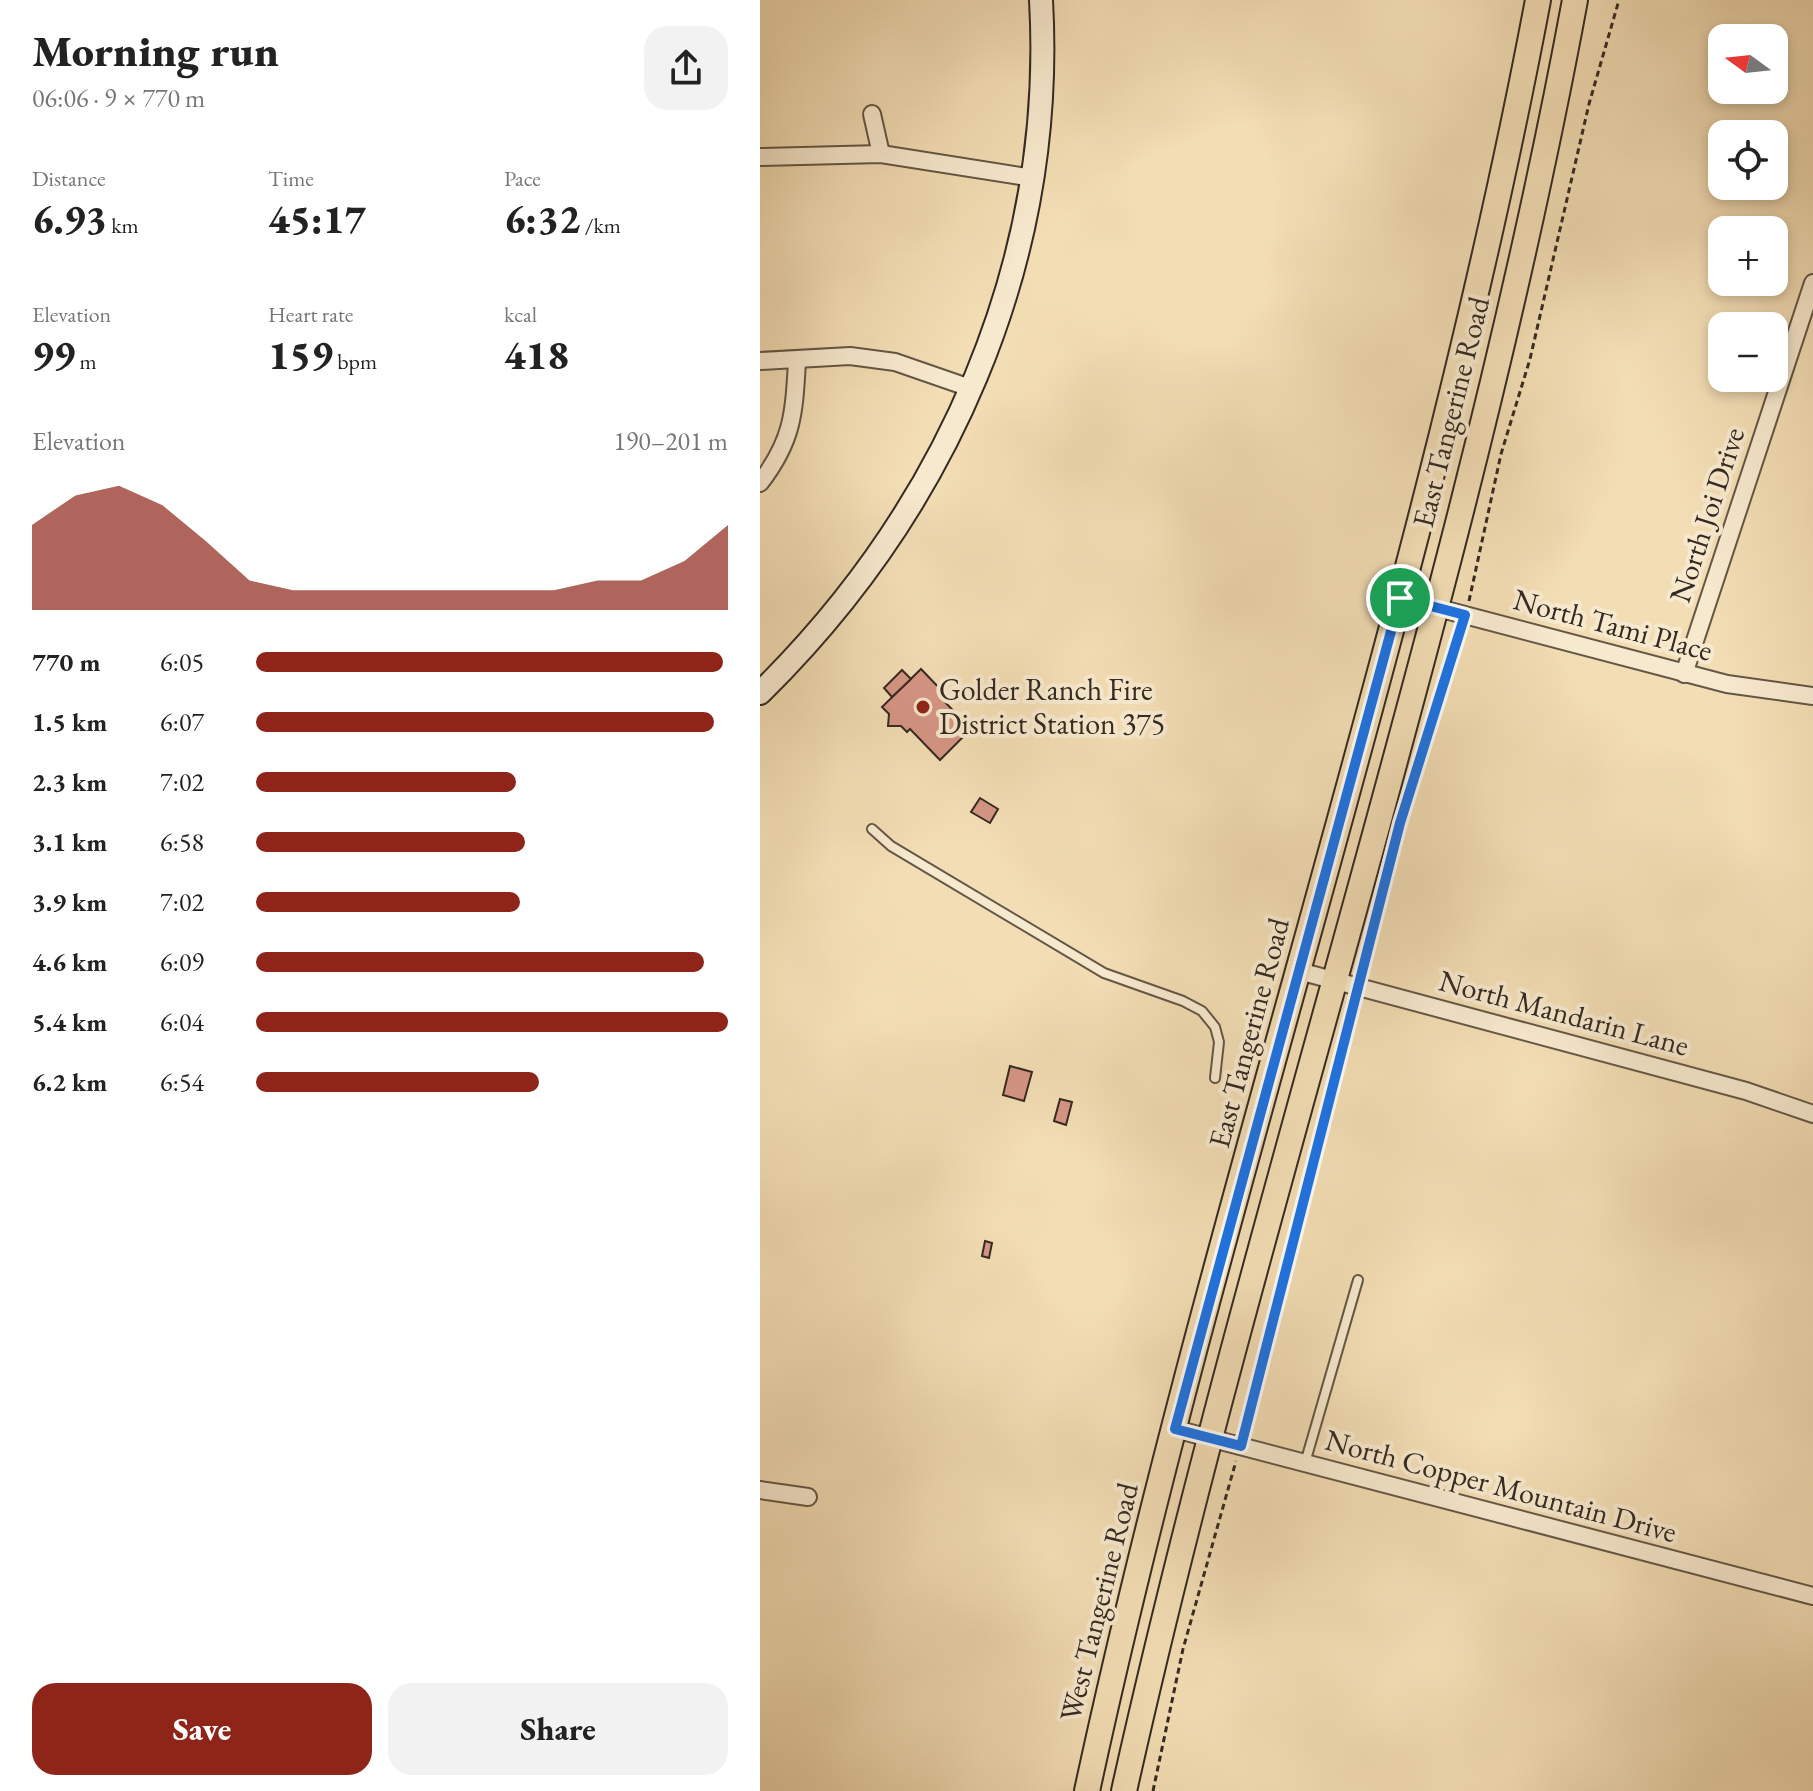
<!DOCTYPE html>
<meta charset="utf-8">
<style>
:root{--surface:#fff;--page:#f2f2f2;--text:#222;--muted:#767676;--accent:#8f2418}
body{margin:0;font-family:"EB Garamond",serif;background:var(--page);color:var(--text);height:100vh;display:flex;flex-direction:column;font-size:30px;white-space:nowrap}
*{box-sizing:border-box;margin:0}
p{font-size:26px;color:var(--muted)}
.icon{flex:none;width:44px;height:44px;fill:none;stroke:currentColor;stroke-width:2;stroke-linecap:round;stroke-linejoin:round}
.map{position:relative;flex:1;overflow:hidden}
.sheet{display:flex;flex-direction:column;background:var(--surface);width:760px}
.sheet>*{flex:none}
.needle{width:52px;rotate:285deg}
.fabs{position:absolute;left:948px;top:24px;display:grid;gap:16px}
.fabs a{display:grid;place-items:center;width:80px;height:80px;border-radius:16px;background:var(--surface);box-shadow:0 4px 12px #0003;font-size:40px}
.pin{position:absolute;display:grid;place-items:center;width:68px;height:68px;color:#fff;margin:-34px;border:4px solid #fff;border-radius:50%;box-shadow:0 2px 8px #0007}
.round{display:grid;place-items:center;flex:none;width:84px;height:84px;border-radius:24px;background:var(--page)}
.summary{display:flex;align-items:center;justify-content:space-between;height:136px;padding:0 32px}
h1{font-size:44px;font-weight:800;line-height:60px}
.metrics{display:grid;grid-template-columns:repeat(3,1fr);gap:12px;height:136px;padding:8px 32px}
.metrics div{display:grid;align-content:center}
.metrics b{font-size:40px;font-weight:800}
.metrics small{font-size:22px;font-weight:400}
.metrics p{font-size:22px}
.chart{height:224px;padding:16px 32px}
.chart p{display:flex;justify-content:space-between}
.chart svg{width:100%;height:144px;margin-top:8px;fill:var(--accent);opacity:.7}
.action{display:flex;gap:16px;margin-top:auto;padding:16px 32px}
.action a{flex:1;height:92px;border-radius:24px;background:var(--accent);color:#fff;font-size:32px;font-weight:800;line-height:92px;text-align:center}
.action a+a{background:var(--page);color:var(--text)}
ul{padding:0 32px;list-style:none;font-size:26px}
li{display:grid;grid-template-columns:128px 96px 1fr;align-items:center;height:60px}
li i{height:20px;border-radius:10px;background:var(--accent)}
main{display:flex;flex:1;min-height:0}
.map>svg:first-child{display:block}
.building{fill:#d69685;stroke:#342a22;stroke-width:2}
.lines{fill:none;stroke-linecap:round;stroke-linejoin:round}
.lane-casing{stroke:#645746;stroke-width:12}
.street-casing{stroke:#645746;stroke-width:20}
.secondary-casing{stroke:#342a22;stroke-width:26}
.primary-casing{stroke:#342a22;stroke-width:28}
.path{stroke:#342a22;stroke-width:3;stroke-dasharray:6 4;stroke-linecap:butt}
.lane{stroke:#f7e9ce;stroke-width:8}
.street{stroke:#f7e9ce;stroke-width:16}
.secondary{stroke:#f7e9ce;stroke-width:22}
.primary{stroke:#f3ddb4;stroke-width:24}
.route-casing{stroke:#fff;stroke-width:16}
.route{stroke:#1a73e8;stroke-width:10}
.poi-dot{fill:#8f2418;stroke:#f7e9ce;stroke-width:3}
.labels{text-anchor:middle;stroke-width:8;stroke-linejoin:round;paint-order:stroke}
.street-label{font-size:30px;fill:#342a22;stroke:#f7e9ce}
.poi-label{font-size:30px;fill:#342a22;stroke:#f7e9ce;text-anchor:start}
</style>
<main>
<section class="sheet">
<div class="summary"><div><h1>Morning run</h1><p>06:06 · 9 × 770 m</p></div><a class="round"><svg class="icon" aria-label="share" viewBox="0 0 24 24"><path d="M12 15V3M7 8l5-5 5 5M5 13v7h14v-7"/></svg></a></div>
<div class="metrics">
<div><p>Distance</p><b>6.93<small> km</small></b></div>
<div><p>Time</p><b>45:17</b></div>
<div><p>Pace</p><b>6:32<small> /km</small></b></div>
</div>
<div class="metrics">
<div><p>Elevation</p><b>99<small> m</small></b></div>
<div><p>Heart rate</p><b>159<small> bpm</small></b></div>
<div><p>kcal</p><b>418</b></div>
</div>
<div class="chart"><p><span>Elevation</span>190–201 m</p>
<svg viewBox="0 0 160 44" preserveAspectRatio="none"><path d="M0 44V18L10 9L20 6L30 12L40 23L50 35L60 38L70 38L80 38L90 38L100 38L110 38L120 38L130 35L140 35L150 29L160 18V44z"/></svg>
</div>
<ul>
<li><b>770 m</b>6:05<i style="width:99%"></i></li>
<li><b>1.5 km</b>6:07<i style="width:97%"></i></li>
<li><b>2.3 km</b>7:02<i style="width:55%"></i></li>
<li><b>3.1 km</b>6:58<i style="width:57%"></i></li>
<li><b>3.9 km</b>7:02<i style="width:56%"></i></li>
<li><b>4.6 km</b>6:09<i style="width:95%"></i></li>
<li><b>5.4 km</b>6:04<i style="width:100%"></i></li>
<li><b>6.2 km</b>6:54<i style="width:60%"></i></li>
</ul>
<div class="action"><a>Save</a><a>Share</a></div>
</section>
<div class="map">
<svg width="1053" height="1791" viewBox="0 0 1053 1791">
<rect width="100%" height="100%" fill="#f3ddb4"/>
<filter id="stains"><feTurbulence type="fractalNoise" baseFrequency=".0025" numOctaves="4"/><feColorMatrix values="0 0 0 0 .2 0 0 0 0 .09 0 0 0 0 .02 0 0 0 .5 -.17"/></filter>
<radialGradient id="worn" r=".72"><stop offset=".6" stop-color="#630" stop-opacity="0"/><stop offset="1" stop-color="#630" stop-opacity=".3"/></radialGradient>
<g class="building">
<path d="M161,669L185,694L181,698L211,729L180,760L150,729L147,732L141,726H128L129,714L122,707Z"/>
<path d="M142,670L151,679L132,697L124,688Z"/>
<path d="M220,798L238,809L230,823L211,812Z"/>
<path d="M250,1066L272,1072L264,1101L243,1095Z"/>
<path d="M300,1099L312,1102L306,1125L294,1121Z"/>
<path d="M225,1241L232,1243L229,1258L222,1256Z"/>
</g>
<g class="lines">
<defs>
<g id="lane">
<path d="M112,829L131,846L344,973L423,1001L442,1011L455,1027L459,1042L455,1078"/>
<path d="M545,1463L598,1280"/>
</g>
<g id="street">
<path d="M112,114L121,154"/>
<path d="M0,157L121,154L273,178"/>
<path d="M0,361L90,356L135,362L213,389"/>
<path d="M0,483C33,440 34,414 37,361"/>
<path d="M640,598L967,684L1053,696"/>
<path d="M924,674L1053,283"/>
<path d="M539,971L986,1091L1053,1114"/>
<path d="M415,1429L1053,1596"/>
<path d="M0,1490L48,1497"/>
</g>
<path id="secondary" d="M0,693C186,510 296,264 281,0"/>
<g id="primary">
<path d="M327,1791C457,1189 664,606 778,0"/>
<path d="M364,1791C498,1190 703,606 815,0"/>
</g>
</defs>
<use href="#lane" class="lane-casing"/>
<use href="#street" class="street-casing"/>
<use href="#secondary" class="secondary-casing"/>
<use href="#primary" class="primary-casing"/>
<g class="path">
<path d="M709,601L741,454L770,359L829,104L859,0"/>
<path d="M643,815L700,631"/>
<path d="M601,973L640,826"/>
<path d="M484,1431L594,1000"/>
<path d="M393,1791L423,1649L476,1461"/>
</g>
<use href="#lane" class="lane"/>
<use href="#street" class="street"/>
<use href="#secondary" class="secondary"/>
<use href="#primary" class="primary"/>
</g>
<g class="lines">
<defs>
<path id="route" d="M640,598L705,615L640,823L481,1446L415,1429Z"/>
</defs>
<use href="#route" class="route-casing"/>
<use href="#route" class="route"/>
</g>
<circle class="poi-dot" cx="163" cy="707" r="8"/>
<g class="labels">
<g class="street-label">
<text transform="translate(691 412) rotate(-76)" y="10">East Tangerine Road</text>
<text transform="translate(947 515) rotate(-72)" y="10">North Joi Drive</text>
<text transform="translate(853 625) rotate(15)" y="10">North Tami Place</text>
<text transform="translate(804 1013) rotate(15)" y="10">North Mandarin Lane</text>
<text transform="translate(489 1033) rotate(-75)" y="10">East Tangerine Road</text>
<text transform="translate(741 1486) rotate(15)" y="10">North Copper Mountain Drive</text>
<text transform="translate(339 1602) rotate(-76)" y="10">West Tangerine Road</text>
</g>
<g class="poi-label">
<text x="179" y="700">Golder Ranch Fire<tspan x="179" dy="34">District Station 375</tspan></text>
</g>
</g>
<rect width="100%" height="100%" filter="url(#stains)"/>
<rect width="100%" height="100%" fill="url(#worn)"/>
</svg>
<div class="fabs">
<a><svg class="needle" viewBox="-14 -14 28 28"><path d="M0-13l5 13h-10z" fill="#e53935"/><path d="M0 13l5-13h-10z" fill="#767676"/></svg></a>
<a><svg class="icon" aria-label="locate" viewBox="0 0 24 24"><circle cx="12" cy="12" r="6"/><path d="M12 2v4M12 18v4M2 12h4M18 12h4"/></svg></a>
<a>+</a>
<a>−</a>
</div>
<div class="pin" style="left:640px;top:598px;background:#1e9e55"><svg class="icon" aria-label="arrive" viewBox="0 0 24 24"><path d="M6 21V4h12l-3 4 3 4H6"/></svg></div>
</div>
</main>
